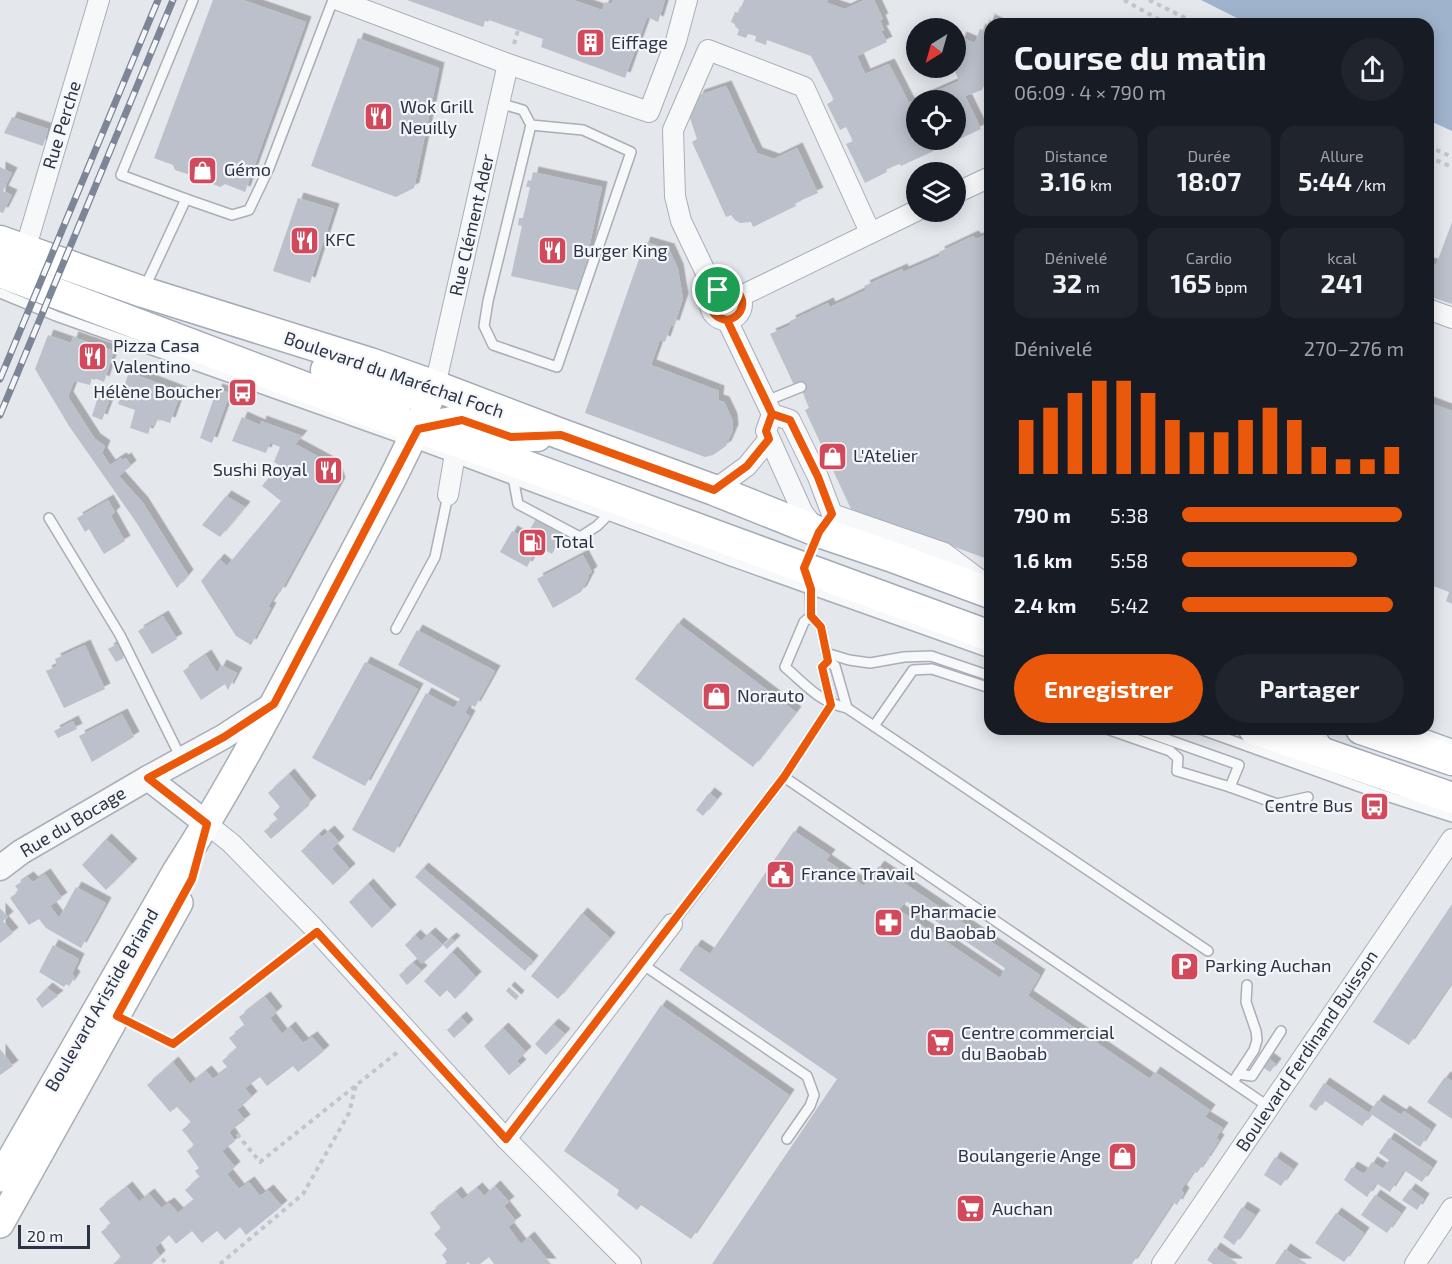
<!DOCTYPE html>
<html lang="fr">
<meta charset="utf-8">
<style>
:root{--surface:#171b24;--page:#20242c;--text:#f1f3f6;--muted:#9ea1a6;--accent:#ea580c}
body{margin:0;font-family:"Exo 2",sans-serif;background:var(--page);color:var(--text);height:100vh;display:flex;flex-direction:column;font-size:22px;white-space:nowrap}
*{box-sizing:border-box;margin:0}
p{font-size:20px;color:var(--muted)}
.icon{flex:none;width:33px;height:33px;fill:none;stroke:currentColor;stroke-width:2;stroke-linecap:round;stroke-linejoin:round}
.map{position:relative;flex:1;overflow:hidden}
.side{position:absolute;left:984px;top:18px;width:450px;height:717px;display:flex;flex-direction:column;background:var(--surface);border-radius:18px;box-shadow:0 3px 15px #0003}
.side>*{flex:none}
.needle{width:39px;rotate:217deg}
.controls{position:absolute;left:906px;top:18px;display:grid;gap:12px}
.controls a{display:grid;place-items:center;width:60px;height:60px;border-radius:50%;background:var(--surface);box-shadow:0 3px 15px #0003;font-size:30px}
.scale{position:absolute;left:18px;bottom:15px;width:72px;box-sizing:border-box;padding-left:6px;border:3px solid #2b3445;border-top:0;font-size:16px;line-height:21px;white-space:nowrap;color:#2b3445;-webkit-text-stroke:4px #f4f6f9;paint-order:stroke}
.pin{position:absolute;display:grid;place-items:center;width:51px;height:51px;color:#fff;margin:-26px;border:3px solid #fff;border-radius:50%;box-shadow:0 2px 6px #0007}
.round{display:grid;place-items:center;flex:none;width:63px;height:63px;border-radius:32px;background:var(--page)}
.overview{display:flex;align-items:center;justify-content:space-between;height:102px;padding:0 30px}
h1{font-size:33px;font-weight:700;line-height:45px}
.stats{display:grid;grid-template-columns:repeat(3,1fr);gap:9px;height:102px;padding:6px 30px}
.stats div{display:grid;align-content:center;border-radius:15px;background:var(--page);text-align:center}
.stats b{font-size:26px;font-weight:700}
.stats small{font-size:16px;font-weight:400}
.stats p{font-size:16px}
.chart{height:168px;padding:12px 30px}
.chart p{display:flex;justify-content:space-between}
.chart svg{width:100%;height:108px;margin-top:6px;stroke:var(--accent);stroke-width:6}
.primary-button{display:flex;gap:12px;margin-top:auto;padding:12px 30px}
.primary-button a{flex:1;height:69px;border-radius:36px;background:var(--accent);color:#fff;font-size:24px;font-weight:700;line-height:69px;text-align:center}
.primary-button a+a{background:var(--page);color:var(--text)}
ul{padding:0 30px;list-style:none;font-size:20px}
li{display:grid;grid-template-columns:96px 72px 1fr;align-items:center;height:45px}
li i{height:15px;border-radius:8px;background:var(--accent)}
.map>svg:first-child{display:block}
.water{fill:#9fb4cc}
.building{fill:#bbc0ca;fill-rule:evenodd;filter:url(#shadow)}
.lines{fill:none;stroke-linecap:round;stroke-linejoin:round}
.service-casing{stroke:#a9aeb7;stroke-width:12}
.minor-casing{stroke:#a9aeb7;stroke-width:22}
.tertiary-casing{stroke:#a9aeb7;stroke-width:27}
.secondary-casing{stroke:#a9aeb7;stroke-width:30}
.primary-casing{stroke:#a3abb8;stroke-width:33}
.path{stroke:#c2c5cb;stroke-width:4;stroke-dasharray:4.5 4.5;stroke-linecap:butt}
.service{stroke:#f7f8fa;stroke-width:9}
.minor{stroke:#f7f8fa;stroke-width:20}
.tertiary{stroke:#f7f8fa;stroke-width:24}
.secondary{stroke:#fff;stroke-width:27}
.primary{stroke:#fff;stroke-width:30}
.rail-casing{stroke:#7d8696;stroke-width:7}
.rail{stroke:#f4f6f9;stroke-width:4.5;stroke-dasharray:14;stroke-linecap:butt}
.route-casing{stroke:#fff;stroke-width:12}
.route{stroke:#ea580c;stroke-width:8}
.labels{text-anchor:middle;stroke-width:4.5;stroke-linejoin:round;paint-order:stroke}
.poi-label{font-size:18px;fill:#2b3445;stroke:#f4f6f9;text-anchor:start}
.street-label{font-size:18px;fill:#2b3445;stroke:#f4f6f9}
</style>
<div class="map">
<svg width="1452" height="1264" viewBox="0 0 1452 1264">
<defs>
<filter id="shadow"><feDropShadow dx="5.5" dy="-5.5" stdDeviation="0" flood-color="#0004"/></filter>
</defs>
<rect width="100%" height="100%" fill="#e4e7ec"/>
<path class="water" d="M1201,0H1452V131L1428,120V24H1249Z"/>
<g class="building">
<path d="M213,0H243L306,22L245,192L225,184L220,187L206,181V177L193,173L190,175L175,170L173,165L154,158Z"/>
<path d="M407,0H573L602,10L605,2L611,4L613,0H665L658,22L647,17L625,78L541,47L543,39L486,19L483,27Z"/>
<path d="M744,0H828L827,3L845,9L864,0H874L883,19L880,20L884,30L881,31L887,42L857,56L865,74L889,64L909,103L959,81L955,71L949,69L950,68H956V52L961,37L975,43L980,29L985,31L990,18V20L999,24H990V85L985,83L982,90L965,96L981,129L901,166L900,164L886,169L887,172L865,183L846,144L853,141L846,127L840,130L827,104L834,100L811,56L767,40L766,45L755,41L756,36L748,34L746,38L737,35L739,30L735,26V24L731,22L735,12L739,13ZM916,100H956V140H916Z"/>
<path d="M358,38L439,68L414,188L396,197L311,166Z"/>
<path d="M726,86L757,153L774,159L797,148L818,193L795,203L796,206L753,227L751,222L740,223L735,220L731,215L726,217L692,142L697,139L689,115L699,95Z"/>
<path d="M12,117L48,129L43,146L4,133Z"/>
<path d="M0,167L12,173L3,191L12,195L3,213L0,212Z"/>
<path d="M533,172L602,187L580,291L511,276L522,226L518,225L519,218H523L530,187H526L528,180L531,181Z"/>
<path d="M298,198L334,209L310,283L273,271Z"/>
<path d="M1452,222V304L1428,296V263L1436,265Z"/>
<path d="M990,233V560L851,509L805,410L809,408L799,383L794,385L770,334L791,325L790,321L828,303L830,307L866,290L864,286L902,269L903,272L940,256L939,252L973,236L976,239Z"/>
<path d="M645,242L669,249L678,269L683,299L674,326L671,325L665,342L660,340L651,365L719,391L718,400L724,402L732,419L733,430L726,446L713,455L705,457L585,413Z"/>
<path d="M48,335L71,343L73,337L114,351L104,382L92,377L90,385L74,381L68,397L95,439L105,446L102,453L110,465L121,458L123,460L126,458L131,466L119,476L143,503L188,575L177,588L136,522L69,426L35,369Z"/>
<path d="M129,372L181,392L170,423L158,419L155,426L151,425L148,434L130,428L135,410L118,404Z"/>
<path d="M217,389L230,393L212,443L200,438Z"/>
<path d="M98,397L109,401L102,420L92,416Z"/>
<path d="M1428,402L1452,411V604L1446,601L1449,592L1428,584Z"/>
<path d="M242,417L260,425L261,421L302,436L295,444L334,465L340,483L280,593L277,592L268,607L271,608L251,645L236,636L201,581L219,559L227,566L281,501L262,486L279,465L274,462L280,447L270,443L266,453L232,441Z"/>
<path d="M226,496L245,507L220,537L202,525Z"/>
<path d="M108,500L115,512L111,516L125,541L104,554L89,529L85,532L77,518Z"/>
<path d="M537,517L564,532L552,554L538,546L527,567L500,552L512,531L525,538Z"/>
<path d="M583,555L592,572L588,575L589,577L581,592L553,608L537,579Z"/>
<path d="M163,616L177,639L152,654L138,631Z"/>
<path d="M678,623L796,712L753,767L635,679Z"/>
<path d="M417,630L495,671L475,707L470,704L465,713L470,716L394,853L352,830L426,693L454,708L460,699L398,665Z"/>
<path d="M117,644L124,658L116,662L108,649Z"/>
<path d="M85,645L105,689L64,708L46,671L57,666L55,659Z"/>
<path d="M206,655L217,673L221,665L237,673L228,690L225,684L201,700L183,671Z"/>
<path d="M365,662L418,689L365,786L312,758Z"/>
<path d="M122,714L134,737L92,762L79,736Z"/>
<path d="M73,721L77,729L58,738L54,731Z"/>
<path d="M289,774L311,801L303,809L304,810L271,839L264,831L278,820L273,814L280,807L268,793Z"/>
<path d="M709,793L717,799L703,816L696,810Z"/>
<path d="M329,831L339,842L332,849L350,869L333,885L301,851L319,834L322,837Z"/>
<path d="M794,831L830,855L826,860L864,886L879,866L1040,975L1028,996L1150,1079L1155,1072L1210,1110L1205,1117L1223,1128L1216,1138L1219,1140L1205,1162L1201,1161L1204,1163L1197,1173L1194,1171L1181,1190L1184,1193L1177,1205L1173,1202L1132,1264H712L837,1079L679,970L696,945L710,954ZM906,901L1005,968L1000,978L899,910Z"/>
<path d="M106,839L132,864L106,890L82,865Z"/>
<path d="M423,868L533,961L525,971L415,877Z"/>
<path d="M45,874L62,898L50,906L59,918L76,887L106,903L81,948L46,928L39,919L29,925L10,898L19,891L15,886L28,877L33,882Z"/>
<path d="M368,884L391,910L372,928L349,902Z"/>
<path d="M1452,904V982L1409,1045L1373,1022Z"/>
<path d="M0,908L8,917L3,921L13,933L0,943Z"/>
<path d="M582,913L610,938L558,999L531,976Z"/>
<path d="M430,933L443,945L422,964L405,945L415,935L421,941Z"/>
<path d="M451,938L455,941L447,949L443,945Z"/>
<path d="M53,945L79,959L72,974L75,977L69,986L66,984L64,987L39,972Z"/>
<path d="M452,952L476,977L455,999L447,990L440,997L424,981Z"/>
<path d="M413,963L422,971L407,985L399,975Z"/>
<path d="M509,987L519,996L516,1000L506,991Z"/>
<path d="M47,988L58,996L42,1008L36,999Z"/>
<path d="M265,997L277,1012L270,1018L282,1034L290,1027L303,1043L312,1037L324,1051L298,1072L293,1066L267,1086L260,1077L245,1088L252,1097L237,1110L245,1120L229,1132L235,1141L222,1151L235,1167L227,1174L239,1189L249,1182L260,1196L268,1190L282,1206L246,1235L240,1227L225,1240L217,1231L202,1243L192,1231L176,1244L169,1235L155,1248L160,1256L152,1264H113L121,1257L101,1232L111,1224L99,1209L127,1187L139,1202L149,1194L161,1208L169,1203L178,1213L194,1200L185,1190L200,1177L195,1171L199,1168L187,1151L194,1145L182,1130L191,1122L177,1107L170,1112L147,1085L173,1062L190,1084L206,1071L213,1079L228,1068L222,1061L237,1048L229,1038L245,1026L239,1017Z"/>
<path d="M661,1005L789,1095L691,1239L641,1205L637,1210L617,1195L619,1190L564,1151Z"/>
<path d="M461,1017L468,1025L454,1038L447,1030Z"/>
<path d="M553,1024L565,1034L546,1055L535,1044Z"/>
<path d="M503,1028L526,1052L517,1061L521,1065L509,1075L484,1046Z"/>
<path d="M0,1049L13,1066L0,1075Z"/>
<path d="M1268,1058L1276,1064L1270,1072L1262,1067Z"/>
<path d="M1445,1077L1452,1081V1119L1427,1102Z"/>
<path d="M1324,1083L1369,1113L1378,1100L1401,1115L1404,1111L1431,1130L1420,1147L1371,1114L1362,1126L1324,1100L1316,1111L1309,1106Z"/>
<path d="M1389,1138L1432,1167L1422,1182L1404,1170L1390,1192L1376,1183L1367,1197L1344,1180L1352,1167L1364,1174L1372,1162L1383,1169L1389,1160L1379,1153Z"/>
<path d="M1275,1157L1293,1169L1281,1186L1264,1175Z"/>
<path d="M495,1186L509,1202L504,1206L516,1221L508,1227L521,1244L529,1237L551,1264H494L489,1257L480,1264H470L468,1262L466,1264H445L447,1262L442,1255L447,1249L434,1234L441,1228L430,1213L456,1192L462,1200L477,1188L484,1196Z"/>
<path d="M1410,1189L1424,1199L1417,1210L1402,1200Z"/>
<path d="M1375,1195L1401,1213L1387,1233L1361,1215Z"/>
<path d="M1242,1207L1255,1215L1234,1245L1223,1237Z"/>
<path d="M1336,1213L1364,1233L1344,1262L1315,1243Z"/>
<path d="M1215,1248L1237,1263L1236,1264H1213L1207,1260Z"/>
<path d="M1285,1249L1307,1264H1275Z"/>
</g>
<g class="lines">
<defs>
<g id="service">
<path d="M499,103L523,110L531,125L488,301L484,326L493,345L557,367L631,152L583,130L531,125"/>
<path d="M186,199L232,215L249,210L269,168L333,0"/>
<path d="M145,287L186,199L121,175L193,0"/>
<path d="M0,293L56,316L412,442L731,561L990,653"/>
<path d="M766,401L801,387"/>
<path d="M513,477L518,504L580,537L597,526L610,513"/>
<path d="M49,518L120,635L181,758"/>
<path d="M810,585L811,616L821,627L828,661L835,666L847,708"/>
<path d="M811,616L804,622L785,667C806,685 819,702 847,708L1208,951"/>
<path d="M396,629L435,557L448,495"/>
<path d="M826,653L849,660L870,663L904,657L931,656L990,676"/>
<path d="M874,726L913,670L932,669L990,688"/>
<path d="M1107,729L1170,751L1178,758L1177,771L1230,787"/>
<path d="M1138,729L1239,765L1230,787L1277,804L1308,797"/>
<path d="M1200,729L1377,793L1452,817"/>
<path d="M1317,729L1329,747"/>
<path d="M1410,729L1452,744"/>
<path d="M784,777L1269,1107"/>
<path d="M672,924L784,777L831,705L822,667L828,661"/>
<path d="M642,964L807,1076L814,1095L810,1106L787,1139"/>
<path d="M1238,1074L1252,1076L1281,1031"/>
<path d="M1233,1082L1254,1050L1257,1040L1256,1031L1246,1002L1247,985"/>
</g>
<g id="minor">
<path d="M338,0L508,64L649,112L676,41L687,0"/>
<path d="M956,193L990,177"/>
<path d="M25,250L99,0"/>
<circle cx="726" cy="304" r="16"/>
<path d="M718,290L705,271L681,221L675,196L673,130L708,50L804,87L870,232"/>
<path d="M741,296L916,211"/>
<path d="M1428,309L1452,318"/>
<path d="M727,320L772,414L790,420L818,477L832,514"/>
<path d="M435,386L508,64"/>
<path d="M772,414L766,431L803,513L816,529"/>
<path d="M714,490L747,466L769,439"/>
<path d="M448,495L457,442"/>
<path d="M832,514L944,553L984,583"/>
<path d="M207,824L231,843L312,926L506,1139L631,1264"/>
<path d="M506,1139L672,924"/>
<path d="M1162,1264L1452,839"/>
<path d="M1415,1264L1452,1208"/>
</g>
<g id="tertiary">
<path d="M148,778L223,737L274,704"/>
<path d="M0,868L21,852L148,778L207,824"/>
</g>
<g id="secondary">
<path d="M0,1178L177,870C233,784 280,692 328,601C365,530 405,460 435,386"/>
<path d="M0,1224L179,903"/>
</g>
<g id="primary">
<path d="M0,241L143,292L370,363L435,386L561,434L714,490L819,532L890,556L990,593"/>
<path d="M0,272L357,407L510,460L990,636"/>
<path d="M326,370L400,396L435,386"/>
<path d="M421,428L462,420L511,437L537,436"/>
<path d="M1254,729L1452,798"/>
<path d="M1361,729L1452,760"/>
</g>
</defs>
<use href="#service" class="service-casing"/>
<use href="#minor" class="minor-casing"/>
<use href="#tertiary" class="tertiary-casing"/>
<use href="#secondary" class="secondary-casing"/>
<use href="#primary" class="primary-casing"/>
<g class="path">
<path d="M1124,0L1167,24"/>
<path d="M1149,0L1197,24"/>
<path d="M514,44L518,30"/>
<path d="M1428,146L1452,157"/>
<path d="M1428,157L1452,167"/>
<path d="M139,1027L173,1044L302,943"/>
<path d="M237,1134L260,1162L399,1051"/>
<path d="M162,1259L167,1264"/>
<path d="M220,1264L303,1194L349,1113L356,1085"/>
</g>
<use href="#service" class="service"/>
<use href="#minor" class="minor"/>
<use href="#tertiary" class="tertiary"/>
<use href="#secondary" class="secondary"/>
<use href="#primary" class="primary"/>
<defs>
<g id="rail">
<path d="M0,379L158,0"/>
<path d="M0,415L173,0"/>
</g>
</defs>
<use href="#rail" class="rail-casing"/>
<use href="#rail" class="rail"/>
</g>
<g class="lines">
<defs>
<path id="route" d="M718,290C705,301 710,317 727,320L772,414L766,431L769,439L747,466L714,490L561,435L511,437L462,420L418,429L274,704L224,737L148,778L207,824L192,879L117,1016L173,1044L317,932L506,1139L784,777L831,705L822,667L828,661L821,627L811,616V589L804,568L819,532L832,514L818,477L790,420L772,414L766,401L727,320C753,314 743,280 718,290"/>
</defs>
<use href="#route" class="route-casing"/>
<use href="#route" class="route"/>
</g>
<defs>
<symbol id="building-square" viewBox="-11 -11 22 22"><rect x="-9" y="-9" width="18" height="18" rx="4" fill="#d1495b" stroke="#f4f6f9"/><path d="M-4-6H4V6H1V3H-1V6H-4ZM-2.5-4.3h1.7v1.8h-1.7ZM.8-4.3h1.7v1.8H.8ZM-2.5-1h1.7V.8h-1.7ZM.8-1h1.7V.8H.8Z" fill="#fff"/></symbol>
<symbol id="restaurant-square" viewBox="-11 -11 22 22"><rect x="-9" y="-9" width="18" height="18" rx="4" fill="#d1495b" stroke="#f4f6f9"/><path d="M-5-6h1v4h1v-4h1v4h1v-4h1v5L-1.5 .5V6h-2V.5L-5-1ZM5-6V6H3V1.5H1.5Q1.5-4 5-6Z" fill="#fff"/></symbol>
<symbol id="shop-square" viewBox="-11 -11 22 22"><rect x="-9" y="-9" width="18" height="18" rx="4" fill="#d1495b" stroke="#f4f6f9"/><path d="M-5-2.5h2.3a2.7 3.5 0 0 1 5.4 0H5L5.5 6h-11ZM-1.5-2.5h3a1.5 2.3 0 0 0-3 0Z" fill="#fff"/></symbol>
<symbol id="bus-square" viewBox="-11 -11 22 22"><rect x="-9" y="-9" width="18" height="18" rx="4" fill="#d1495b" stroke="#f4f6f9"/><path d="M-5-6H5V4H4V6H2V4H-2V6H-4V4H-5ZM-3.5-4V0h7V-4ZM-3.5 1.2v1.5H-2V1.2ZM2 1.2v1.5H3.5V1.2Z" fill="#fff"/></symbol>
<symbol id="fuel-square" viewBox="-11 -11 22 22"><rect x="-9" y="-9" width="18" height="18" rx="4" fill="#d1495b" stroke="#f4f6f9"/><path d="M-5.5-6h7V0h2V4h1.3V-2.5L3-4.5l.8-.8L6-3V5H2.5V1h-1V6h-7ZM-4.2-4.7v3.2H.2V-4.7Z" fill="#fff"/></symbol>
<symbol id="civic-square" viewBox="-11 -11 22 22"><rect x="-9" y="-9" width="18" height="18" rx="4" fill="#d1495b" stroke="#f4f6f9"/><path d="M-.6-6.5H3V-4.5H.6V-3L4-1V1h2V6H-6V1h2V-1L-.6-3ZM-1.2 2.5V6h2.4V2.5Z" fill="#fff"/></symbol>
<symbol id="pharmacy-square" viewBox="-11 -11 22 22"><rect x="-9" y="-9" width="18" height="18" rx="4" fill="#d1495b" stroke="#f4f6f9"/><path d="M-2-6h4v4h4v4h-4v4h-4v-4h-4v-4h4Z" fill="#fff"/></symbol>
<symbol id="parking-square" viewBox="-11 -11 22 22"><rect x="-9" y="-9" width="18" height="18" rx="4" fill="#d1495b" stroke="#f4f6f9"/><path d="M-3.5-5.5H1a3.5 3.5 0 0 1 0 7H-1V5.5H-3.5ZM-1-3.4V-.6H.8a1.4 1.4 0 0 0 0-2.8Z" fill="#fff"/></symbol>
<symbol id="supermarket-square" viewBox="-11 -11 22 22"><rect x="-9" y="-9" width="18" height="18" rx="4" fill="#d1495b" stroke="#f4f6f9"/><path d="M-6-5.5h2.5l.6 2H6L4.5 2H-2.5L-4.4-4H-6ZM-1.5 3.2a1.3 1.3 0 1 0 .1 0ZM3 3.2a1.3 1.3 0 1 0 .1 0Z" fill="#fff"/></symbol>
</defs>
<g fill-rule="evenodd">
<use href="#building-square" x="574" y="26" width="33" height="33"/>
<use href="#restaurant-square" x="362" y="100" width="33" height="33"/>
<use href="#shop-square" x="186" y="154" width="33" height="33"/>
<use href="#restaurant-square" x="288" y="224" width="33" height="33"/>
<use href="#restaurant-square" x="536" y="234" width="33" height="33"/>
<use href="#restaurant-square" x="76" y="340" width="33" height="33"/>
<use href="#bus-square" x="226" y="376" width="33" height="33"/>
<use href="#shop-square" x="816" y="440" width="33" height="33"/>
<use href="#restaurant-square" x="312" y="454" width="33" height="33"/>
<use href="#fuel-square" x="516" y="526" width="33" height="33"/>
<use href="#shop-square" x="700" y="680" width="33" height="33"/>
<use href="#bus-square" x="1358" y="790" width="33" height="33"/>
<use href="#civic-square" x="764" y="858" width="33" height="33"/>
<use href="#pharmacy-square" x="872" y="906" width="33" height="33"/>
<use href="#parking-square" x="1168" y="950" width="33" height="33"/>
<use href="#supermarket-square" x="924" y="1026" width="33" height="33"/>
<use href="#shop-square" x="1106" y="1140" width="33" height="33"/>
<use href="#supermarket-square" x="954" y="1192" width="33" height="33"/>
</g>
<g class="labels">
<g class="poi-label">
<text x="611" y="49">Eiffage</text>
<text x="400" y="113">Wok Grill<tspan x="400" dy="21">Neuilly</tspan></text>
<text x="224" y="176">Gémo</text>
<text x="325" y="246">KFC</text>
<text x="573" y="257">Burger King</text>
<text x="113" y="352">Pizza Casa<tspan x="113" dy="21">Valentino</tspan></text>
<text x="222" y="398" text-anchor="end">Hélène Boucher</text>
<text x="853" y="462">L'Atelier</text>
<text x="307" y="476" text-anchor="end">Sushi Royal</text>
<text x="553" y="548">Total</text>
<text x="737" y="702">Norauto</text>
<text x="1353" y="812" text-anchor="end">Centre Bus</text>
<text x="801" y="880">France Travail</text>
<text x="910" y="918">Pharmacie<tspan x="910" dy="21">du Baobab</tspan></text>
<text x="1205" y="972">Parking Auchan</text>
<text x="961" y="1039">Centre commercial<tspan x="961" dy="21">du Baobab</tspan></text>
<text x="1101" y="1162" text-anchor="end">Boulangerie Ange</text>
<text x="992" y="1215">Auchan</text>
</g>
<g class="street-label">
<text transform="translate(62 125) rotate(-73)" y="6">Rue Perche</text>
<text transform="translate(472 225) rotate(-77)" y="6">Rue Clément Ader</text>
<text transform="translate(394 375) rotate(19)" y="6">Boulevard du Maréchal Foch</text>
<text transform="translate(73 822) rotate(-31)" y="6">Rue du Bocage</text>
<text transform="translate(102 1000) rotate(-60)" y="6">Boulevard Aristide Briand</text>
<text transform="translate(1307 1051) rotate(-56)" y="6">Boulevard Ferdinand Buisson</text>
</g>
</g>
</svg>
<div class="controls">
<a><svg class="needle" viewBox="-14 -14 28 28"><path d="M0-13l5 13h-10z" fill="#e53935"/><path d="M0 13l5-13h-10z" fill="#9ea1a6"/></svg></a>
<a><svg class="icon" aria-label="locate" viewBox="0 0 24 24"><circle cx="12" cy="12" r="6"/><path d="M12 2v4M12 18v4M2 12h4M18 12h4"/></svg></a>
<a><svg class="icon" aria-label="layers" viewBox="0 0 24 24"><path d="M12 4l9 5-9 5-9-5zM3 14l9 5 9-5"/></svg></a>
</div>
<div class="scale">20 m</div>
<div class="pin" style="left:718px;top:290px;background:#1e9e55"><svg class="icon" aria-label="arrive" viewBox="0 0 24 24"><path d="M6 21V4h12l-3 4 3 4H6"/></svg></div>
<section class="side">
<div class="overview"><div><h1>Course du matin</h1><p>06:09 · 4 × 790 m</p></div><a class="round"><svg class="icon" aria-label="share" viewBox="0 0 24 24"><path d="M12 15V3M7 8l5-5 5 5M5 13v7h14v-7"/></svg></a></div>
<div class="stats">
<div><p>Distance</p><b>3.16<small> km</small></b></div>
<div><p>Durée</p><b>18:07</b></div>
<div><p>Allure</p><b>5:44<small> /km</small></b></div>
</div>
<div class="stats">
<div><p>Dénivelé</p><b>32<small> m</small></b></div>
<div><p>Cardio</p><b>165<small> bpm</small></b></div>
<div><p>kcal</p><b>241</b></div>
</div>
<div class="chart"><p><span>Dénivelé</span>270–276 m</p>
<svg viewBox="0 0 160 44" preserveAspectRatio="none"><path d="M5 44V22M15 44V17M25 44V11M35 44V6M45 44V6M55 44V11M65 44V22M75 44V27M85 44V27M95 44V22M105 44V17M115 44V22M125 44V33M135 44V38M145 44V38M155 44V33"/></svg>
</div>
<ul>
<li><b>790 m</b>5:38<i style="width:99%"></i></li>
<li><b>1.6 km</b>5:58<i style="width:79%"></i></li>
<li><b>2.4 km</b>5:42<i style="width:95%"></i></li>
</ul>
<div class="primary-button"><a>Enregistrer</a><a>Partager</a></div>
</section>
</div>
